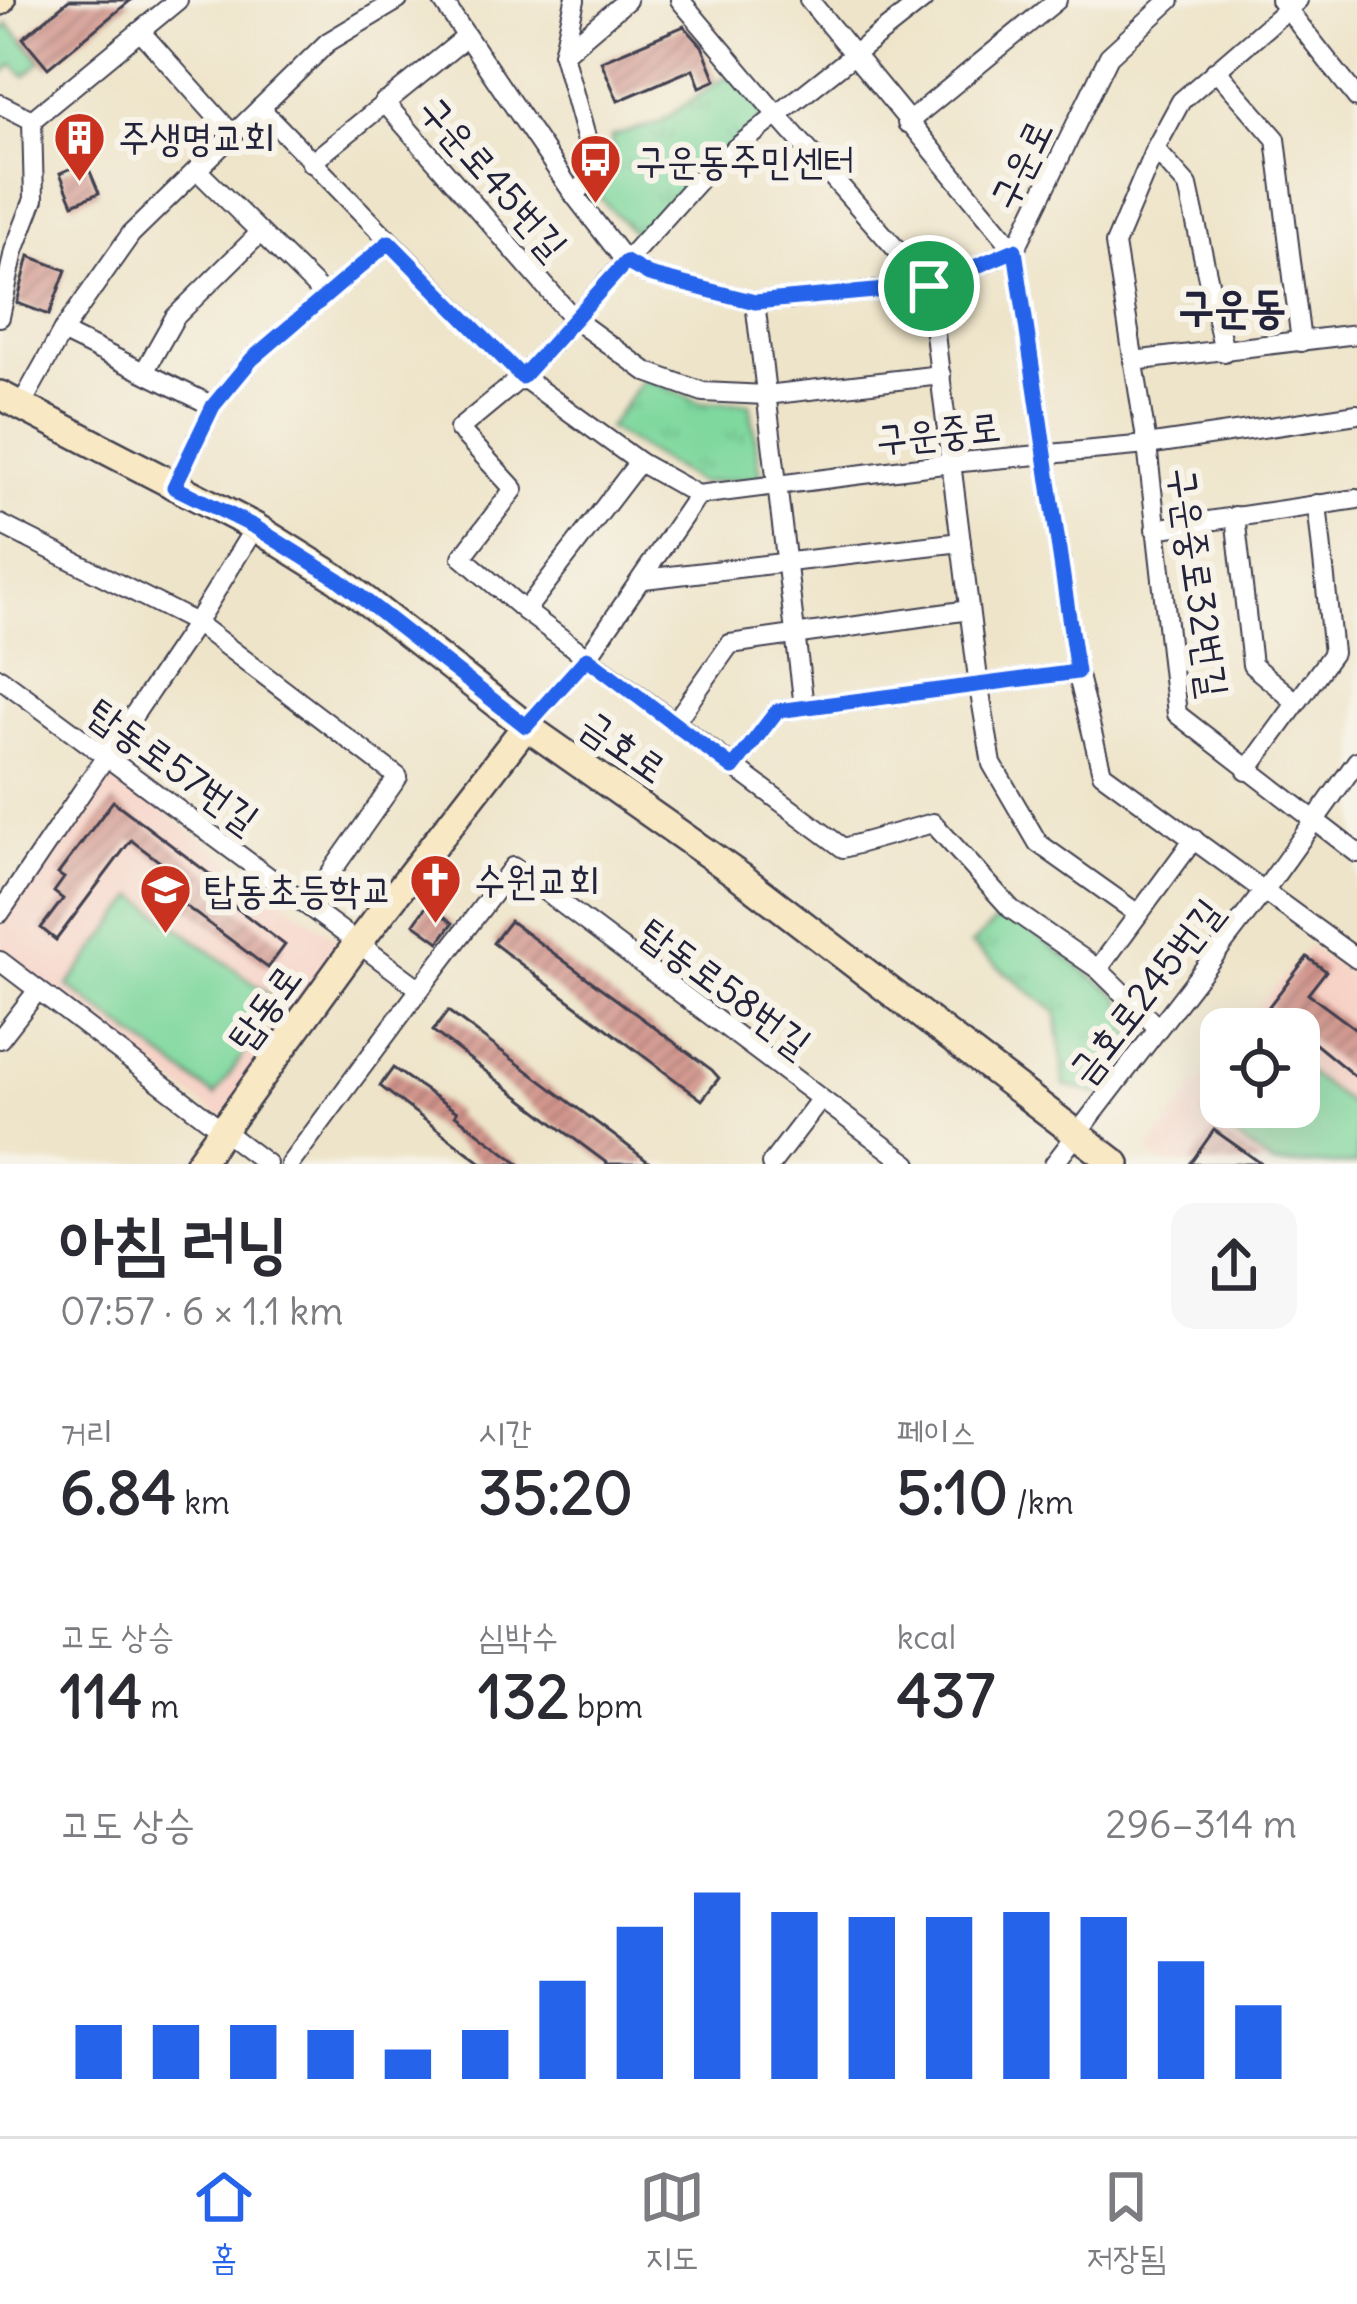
<!DOCTYPE html>
<html lang="ko">
<meta charset="utf-8">
<style>
:root{--surface:#fff;--page:#f7f7f7;--text:#2b2b33;--muted:#7c7c81;--line:#e1e1e2;--accent:#2563eb}
body{margin:0;font-family:Delius,"Poor Story",sans-serif;background:var(--page);color:var(--text);height:100vh;display:flex;flex-direction:column;font-size:45px;white-space:nowrap}
*{box-sizing:border-box;margin:0}
p{font-size:39px;color:var(--muted)}
.icon{flex:none;width:66px;height:66px;fill:none;stroke:currentColor;stroke-width:2;stroke-linecap:round;stroke-linejoin:round}
.map{position:relative;height:1164px;overflow:hidden}
.panel{display:flex;flex-direction:column;background:var(--surface);flex:1}
.panel>*{flex:none}
.controls{position:absolute;left:1200px;top:1008px;display:grid;gap:24px}
.controls a{display:grid;place-items:center;width:120px;height:120px;border-radius:24px;background:var(--surface);box-shadow:0 12px 48px #0002;font-size:60px}
.pin{position:absolute;display:grid;place-items:center;width:102px;height:102px;color:#fff;margin:-51px;border:6px solid #fff;border-radius:50%;box-shadow:0 3px 12px #0007}
.round{display:grid;place-items:center;flex:none;width:126px;height:126px;border-radius:24px;background:var(--page)}
.headline{display:flex;align-items:center;justify-content:space-between;height:204px;padding:0 60px}
h1{font-size:66px;font-weight:700;line-height:90px}
.figures{display:grid;grid-template-columns:repeat(3,1fr);gap:18px;height:204px;padding:12px 60px}
.figures div{display:grid;align-content:center}
.figures b{font-size:60px;font-weight:700}
.figures small{font-size:33px;font-weight:400}
.figures p{font-size:33px}
.chart{height:336px;padding:24px 60px}
.chart p{display:flex;justify-content:space-between}
.chart svg{width:100%;height:216px;margin-top:12px;stroke:var(--accent);stroke-width:6}
.dock{display:flex;justify-content:space-around;align-items:center;height:168px;border-top:3px solid var(--line);background:var(--surface);font-size:33px;color:var(--muted)}
.dock a{display:grid;justify-items:center;gap:6px}
.dock .selected{color:var(--accent)}
.map>svg:first-child{display:block}
.built{fill:#f7d1c6}
.park{fill:url(#park-tufts);stroke:#507d6c;stroke-width:3}
.garden{fill:#7fd89e;stroke:#507d6c;stroke-width:3}
.building{fill:url(#building-hatch)}
.lines{fill:none;stroke-linecap:round;stroke-linejoin:round}
.street-casing{stroke:#413f50;stroke-width:22}
.secondary-casing{stroke:#413f50;stroke-width:32}
.street{stroke:#fff;stroke-width:18}
.secondary{stroke:#f8e8c3;stroke-width:27}
.route-casing{stroke:#fff;stroke-width:24}
.route{stroke:#2563eb;stroke-width:15}
.labels{text-anchor:middle;stroke-width:12;stroke-linejoin:round;paint-order:stroke}
.poi-label{font-size:39px;fill:#22223b;stroke:#f7f3e8;text-anchor:start}
.street-label{font-size:39px;fill:#22223b;stroke:#f7f3e8}
.quarter-label{font-size:45px;font-weight:bold;fill:#22223b;stroke:#f7f3e8}
</style>
<div class="map">
<svg width="1357" height="1164" viewBox="0 0 1357 1164">
<defs>
<pattern id="park-tufts" width="24" height="20" patternUnits="userSpaceOnUse" patternTransform="scale(3)"><rect width="24" height="20" fill="#7fd89e"/><path d="M3 7l-1-3M5 7V3M7 7l1-3M15 17l-1-3M17 17v-4M19 17l1-3" fill="none" stroke="#6db989"/></pattern>
<pattern id="building-hatch" width="6" height="6" patternUnits="userSpaceOnUse" patternTransform="scale(3)"><rect width="6" height="6" fill="#d1948b"/><path d="M-1 1l2-2M0 6l6-6M5 7l2-2" fill="none" stroke="#a97873"/></pattern>
</defs>
<rect width="100%" height="100%" fill="#f7f3e8"/>
<filter id="ink" filterUnits="userSpaceOnUse"><feTurbulence type="fractalNoise" baseFrequency=".00833" numOctaves="2"/><feDisplacementMap in="SourceGraphic" scale="24" xChannelSelector="R" yChannelSelector="G"/><feConvolveMatrix kernelMatrix="1 2 1 2 8 2 1 2 1" color-interpolation-filters="sRGB"/></filter>
<filter id="wash" filterUnits="userSpaceOnUse"><feTurbulence type="fractalNoise" baseFrequency=".004" numOctaves="4" result="noise"/><feDisplacementMap in="SourceGraphic" scale="48" xChannelSelector="R" yChannelSelector="G"/><feGaussianBlur stdDeviation="2.7" result="paint"/><feColorMatrix in="noise" values="0 0 0 0 0 0 0 0 0 0 0 0 0 0 0 0 0 1.4 0 .05"/><feComposite in="paint" operator="in"/></filter>
<g filter="url(#wash)">
<rect width="100%" height="100%" fill="#eee4c9"/>
<g class="built">
<path d="M108,770L345,946L221,1118L0,951V924Z"/>
<path d="M1309,946L1357,981V1164H1163L1148,1152L1221,1055V1107H1299V1029H1240Z"/>
</g>
<g class="park">
<path d="M8,24L41,61L25,76L13,64L0,76V33Z"/>
<path d="M731,73L767,114L637,236L599,197L614,160L611,137L659,123Z"/>
<path d="M644,378L701,403H750L761,477L699,483L608,428Z"/>
<path d="M1005,912L1120,997L1135,1047L1102,1095L1064,1086L1057,1013L971,945Z"/>
</g>
<g class="garden">
<path d="M136,896L279,1002L215,1096L68,986Z"/>
<path d="M1299,1066L1357,1109V1164H1272L1205,1114L1221,1091V1107H1299Z"/>
</g>
<g id="blocks">
<g class="building">
<path d="M69,0H131L48,68L23,38Z"/>
<path d="M684,26L702,46L716,80L700,87L693,69L618,101L601,61Z"/>
<path d="M86,162L99,193L73,204L60,173Z"/>
<path d="M29,256L66,270L49,315L17,303Z"/>
<path d="M113,801L220,882L214,891L285,945L268,968L156,884L168,868L131,840L56,940L41,928L63,899L54,892L64,878L58,874Z"/>
<path d="M428,904L453,923L439,942L414,924Z"/>
<path d="M510,921L712,1070L719,1078L702,1100L493,943Z"/>
<path d="M1307,957L1326,971L1308,994L1357,1030V1078L1269,1006Z"/>
<path d="M448,1011L624,1143L651,1164H608L561,1129L433,1031Z"/>
<path d="M393,1068L457,1112L455,1115L520,1164H483L380,1086Z"/>
<path d="M1214,1130L1262,1164H1190Z"/>
</g>
</g>
</g>
<g filter="url(#ink)">
<use href="#blocks" fill-opacity="0" stroke="#413f50" stroke-width="3"/>
<g class="lines">
<defs>
<g id="street">
<path d="M442,0L575,196L626,262L649,275L755,302L929,286L1015,250"/>
<path d="M680,0L777,115L929,286L979,687L992,764L1038,843L1138,914"/>
<path d="M809,0L1015,250"/>
<path d="M923,0L708,170L522,377L459,429L514,489L462,557L525,611L843,848L933,823L1011,909L1098,969L1158,1028"/>
<path d="M1170,0L1109,56L1015,250L1077,672L1102,773L1357,959"/>
<path d="M1280,0L1357,98"/>
<path d="M1298,0L1181,101L1155,149L1115,244L1147,445L1177,714L1357,853"/>
<path d="M140,31L233,135"/>
<path d="M563,54L627,0"/>
<path d="M1216,70L1276,139L1301,342"/>
<path d="M384,102L574,319L647,372L703,392L766,395L941,375"/>
<path d="M0,104L32,120"/>
<path d="M260,108L522,377L639,462L698,495"/>
<path d="M32,120L178,0"/>
<path d="M907,123L1057,0"/>
<path d="M1155,149L1188,186L1224,352"/>
<path d="M311,163L465,38"/>
<path d="M197,170L325,296"/>
<path d="M575,196L595,170L563,54L575,0"/>
<path d="M755,302L804,707"/>
<path d="M0,317L14,251L34,199L32,120"/>
<path d="M62,332L213,406"/>
<path d="M1133,361L1357,334"/>
<path d="M144,372L175,317L260,233"/>
<path d="M20,407L62,332L131,234L328,42L398,0"/>
<path d="M174,487L213,406L252,359L389,242"/>
<path d="M1235,516L1252,665L1296,702"/>
<path d="M0,524L196,623L398,777L308,905"/>
<path d="M1155,529L1357,499"/>
<path d="M644,579L961,542"/>
<path d="M525,611L639,462"/>
<path d="M0,678L420,989L513,867L908,1164"/>
<path d="M675,722L730,644L969,610"/>
<path d="M526,726L587,658L698,495L951,463L1147,445L1357,414"/>
<path d="M733,768L777,711L1077,672"/>
<path d="M1247,771L1333,653L1317,504"/>
<path d="M0,913L196,623L255,527"/>
<path d="M0,961L267,1164"/>
<path d="M1098,969L1194,839"/>
<path d="M0,1039L38,990"/>
<path d="M290,1164L420,989"/>
<path d="M771,1164L820,1100"/>
<path d="M1054,1164L1264,891L1357,761"/>
</g>
<g id="secondary">
<path d="M0,1L1,0"/>
<path d="M0,395L255,527L338,579L526,726L741,877L1116,1164"/>
<path d="M198,1164L358,943L526,726"/>
</g>
</defs>
<use href="#street" class="street-casing"/>
<use href="#secondary" class="secondary-casing"/>
<use href="#street" class="street"/>
<use href="#secondary" class="secondary"/>
</g>
</g>
<g class="lines" filter="url(#ink)">
<defs>
<path id="route" d="M389,242L522,377L626,262L649,275L755,302L929,286L1015,250L1077,672L777,711L733,768L587,658L526,726L338,579L255,527L174,487L213,406L252,359Z"/>
</defs>
<use href="#route" class="route-casing"/>
<use href="#route" class="route"/>
</g>
<defs>
<symbol id="building-pin" viewBox="-11 -11 22 30"><path d="M0 17L-7.5 6A9.5 9.5 0 1 1 7.5 6Z" fill="#c8321e" stroke="#f7f3e8"/><path d="M-4-6H4V6H1V3H-1V6H-4ZM-2.5-4.3h1.7v1.8h-1.7ZM.8-4.3h1.7v1.8H.8ZM-2.5-1h1.7V.8h-1.7ZM.8-1h1.7V.8H.8Z" fill="#fff"/></symbol>
<symbol id="bus-pin" viewBox="-11 -11 22 30"><path d="M0 17L-7.5 6A9.5 9.5 0 1 1 7.5 6Z" fill="#c8321e" stroke="#f7f3e8"/><path d="M-5-6H5V4H4V6H2V4H-2V6H-4V4H-5ZM-3.5-4V0h7V-4ZM-3.5 1.2v1.5H-2V1.2ZM2 1.2v1.5H3.5V1.2Z" fill="#fff"/></symbol>
<symbol id="church-pin" viewBox="-11 -11 22 30"><path d="M0 17L-7.5 6A9.5 9.5 0 1 1 7.5 6Z" fill="#c8321e" stroke="#f7f3e8"/><path d="M-1.2-6h2.4v3.5h3.3v2.4h-3.3V6h-2.4V-.1h-3.3v-2.4h3.3Z" fill="#fff"/></symbol>
<symbol id="school-pin" viewBox="-11 -11 22 30"><path d="M0 17L-7.5 6A9.5 9.5 0 1 1 7.5 6Z" fill="#c8321e" stroke="#f7f3e8"/><path d="M0-5L7-2L0 1L-7-2ZM-4 1L0 2.5L4 1V4Q0 6-4 4Z" fill="#fff"/></symbol>
</defs>
<g fill-rule="evenodd">
<use href="#building-pin" x="50" y="108" width="59" height="81"/>
<use href="#bus-pin" x="566" y="130" width="59" height="81"/>
<use href="#church-pin" x="406" y="850" width="59" height="81"/>
<use href="#school-pin" x="136" y="860" width="59" height="81"/>
</g>
<g class="labels">
<g class="poi-label">
<text x="118" y="151">주생명교회</text>
<text x="635" y="174">구운동주민센터</text>
<text x="474" y="894">수원교회</text>
<text x="204" y="903">탑동초등학교</text>
</g>
<g class="street-label">
<text transform="translate(1020 164) rotate(-64)" y="14">구운로</text>
<text transform="translate(494 177) rotate(49)" y="14">구운로45번길</text>
<text transform="translate(938 432) rotate(-6)" y="14">구운중로</text>
<text transform="translate(1199 582) rotate(82)" y="14">구운중로32번길</text>
<text transform="translate(624 746) rotate(35)" y="14">금호로</text>
<text transform="translate(174 765) rotate(36)" y="14">탑동로57번길</text>
<text transform="translate(726 987) rotate(37)" y="14">탑동로58번길</text>
<text transform="translate(1145 991) rotate(-52)" y="14">금호로245번길</text>
<text transform="translate(264 1007) rotate(-54)" y="14">탑동로</text>
</g>
<g class="quarter-label">
<text x="1232" y="322">구운동</text>
</g>
</g>
</svg>
<div class="controls">
<a><svg class="icon" aria-label="locate" viewBox="0 0 24 24"><circle cx="12" cy="12" r="6"/><path d="M12 2v4M12 18v4M2 12h4M18 12h4"/></svg></a>
</div>
<div class="pin" style="left:929px;top:286px;background:#1e9e55"><svg class="icon" aria-label="arrive" viewBox="0 0 24 24"><path d="M6 21V4h12l-3 4 3 4H6"/></svg></div>
</div>
<section class="panel">
<div class="headline"><div><h1>아침 러닝</h1><p>07:57 · 6 × 1.1 km</p></div><a class="round"><svg class="icon" aria-label="share" viewBox="0 0 24 24"><path d="M12 15V3M7 8l5-5 5 5M5 13v7h14v-7"/></svg></a></div>
<div class="figures">
<div><p>거리</p><b>6.84<small> km</small></b></div>
<div><p>시간</p><b>35:20</b></div>
<div><p>페이스</p><b>5:10<small> /km</small></b></div>
</div>
<div class="figures">
<div><p>고도 상승</p><b>114<small> m</small></b></div>
<div><p>심박수</p><b>132<small> bpm</small></b></div>
<div><p>kcal</p><b>437</b></div>
</div>
<div class="chart"><p><span>고도 상승</span>296–314 m</p>
<svg viewBox="0 0 160 44" preserveAspectRatio="none"><path d="M5 44V33M15 44V33M25 44V33M35 44V34M45 44V38M55 44V34M65 44V24M75 44V13M85 44V6M95 44V10M105 44V11M115 44V11M125 44V10M135 44V11M145 44V20M155 44V29"/></svg>
</div>
</section>
<nav class="dock">
<a class="selected"><svg class="icon" aria-label="home" viewBox="0 0 24 24"><path d="M3 11l9-7 9 7M6 9v11h12V9"/></svg>홈</a>
<a><svg class="icon" aria-label="map" viewBox="0 0 24 24"><path d="M3 6l6-2 6 2 6-2v14l-6 2-6-2-6 2zM9 4v14M15 6v14"/></svg>지도</a>
<a><svg class="icon" aria-label="saved" viewBox="0 0 24 24"><path d="M7 4h10v16l-5-4-5 4z"/></svg>저장됨</a>
</nav>
